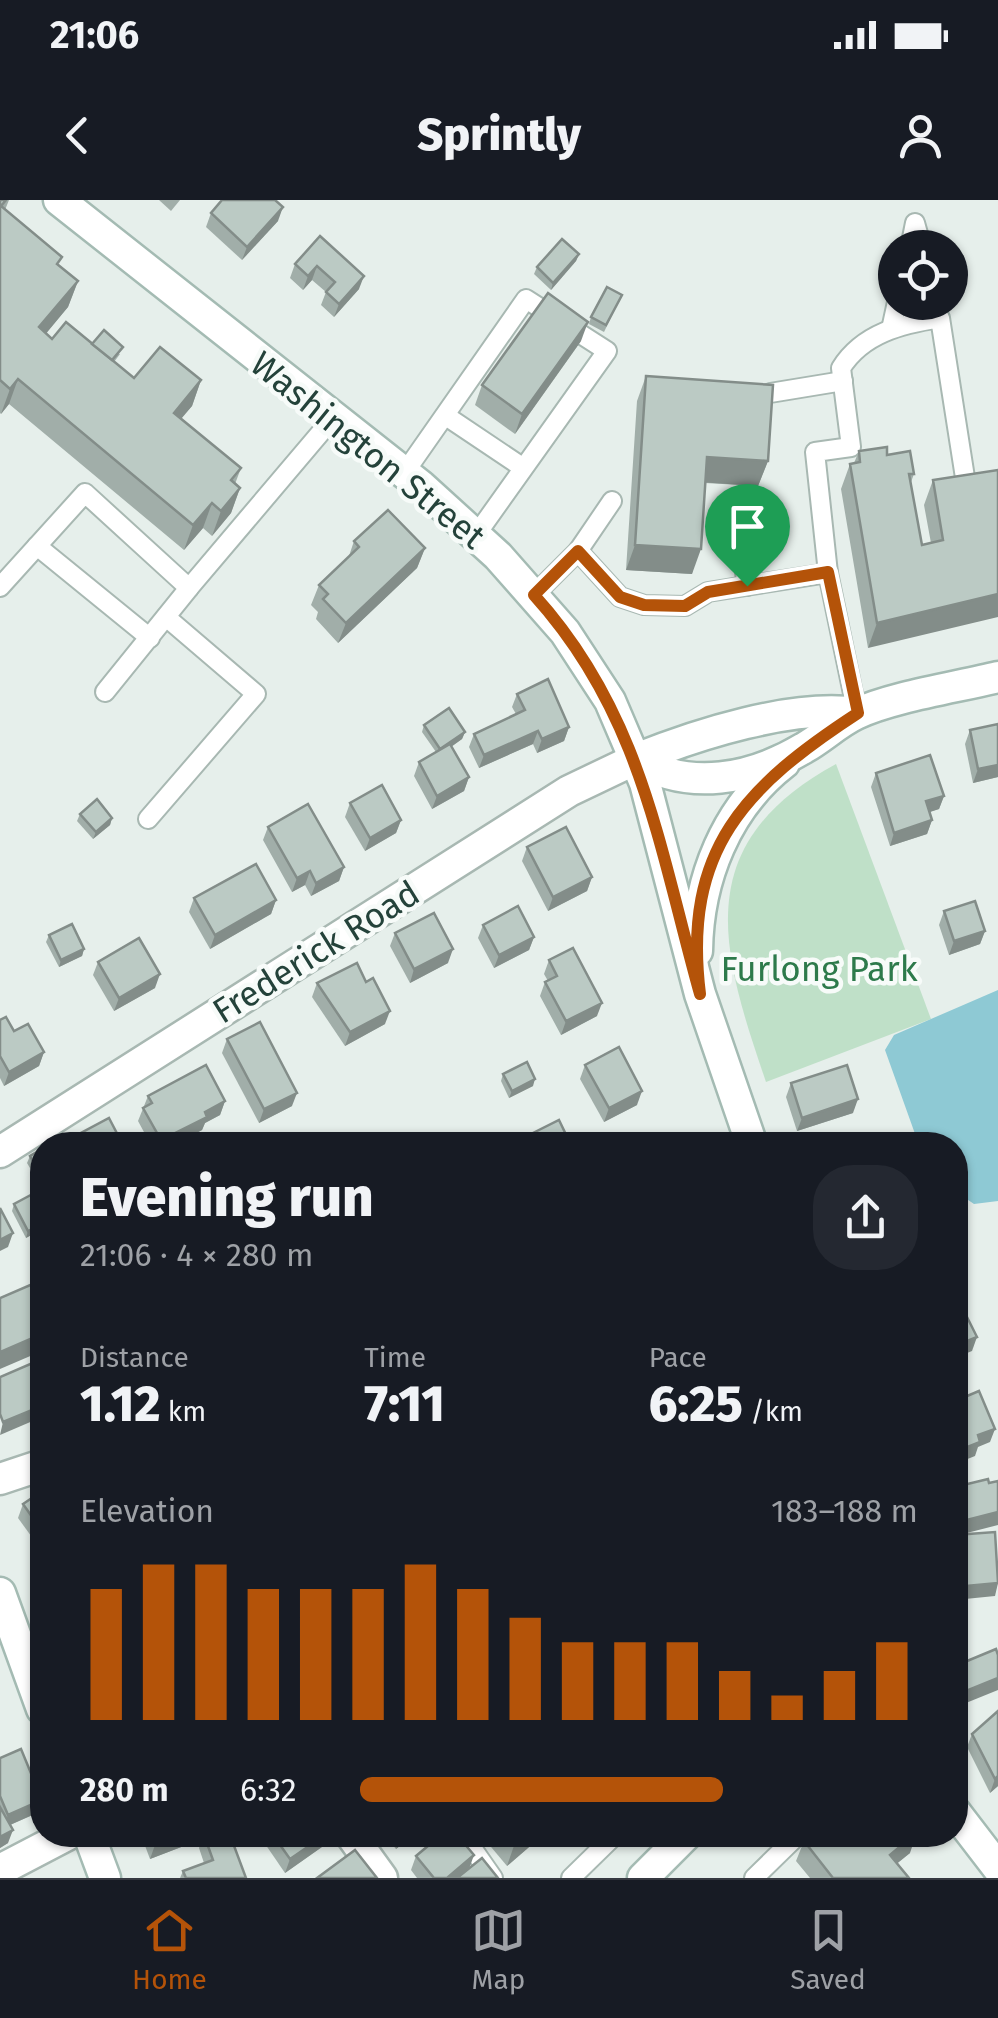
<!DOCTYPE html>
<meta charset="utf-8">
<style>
:root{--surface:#171b24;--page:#242831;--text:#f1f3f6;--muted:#9ea1a6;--line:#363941;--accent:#b45309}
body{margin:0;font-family:"Fira Sans",sans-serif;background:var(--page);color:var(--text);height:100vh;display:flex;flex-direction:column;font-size:38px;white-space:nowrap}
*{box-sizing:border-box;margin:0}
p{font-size:32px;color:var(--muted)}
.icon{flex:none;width:55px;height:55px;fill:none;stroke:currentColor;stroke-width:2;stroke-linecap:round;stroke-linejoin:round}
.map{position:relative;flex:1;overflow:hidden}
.panel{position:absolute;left:30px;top:932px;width:938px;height:715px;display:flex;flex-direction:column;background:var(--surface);border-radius:40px;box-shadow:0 2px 8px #0004}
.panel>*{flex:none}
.buttons{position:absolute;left:878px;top:30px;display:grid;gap:20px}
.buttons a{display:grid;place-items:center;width:90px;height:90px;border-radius:50%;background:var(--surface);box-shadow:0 2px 8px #0004;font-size:50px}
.pin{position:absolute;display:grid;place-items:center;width:85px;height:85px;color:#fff;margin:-102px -42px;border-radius:50% 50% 50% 0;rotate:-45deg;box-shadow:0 0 10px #0007}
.pin .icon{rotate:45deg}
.round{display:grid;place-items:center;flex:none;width:105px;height:105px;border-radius:40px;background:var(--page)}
.headline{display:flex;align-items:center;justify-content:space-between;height:170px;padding:0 50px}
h1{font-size:55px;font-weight:800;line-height:75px}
.stats{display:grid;grid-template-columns:repeat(3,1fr);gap:15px;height:170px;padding:10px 50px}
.stats div{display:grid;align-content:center}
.stats b{font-size:50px;font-weight:800}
.stats small{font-size:28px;font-weight:400}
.stats p{font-size:28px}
.chart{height:280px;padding:20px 50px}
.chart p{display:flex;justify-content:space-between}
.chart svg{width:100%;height:180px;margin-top:10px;stroke:var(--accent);stroke-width:6}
ul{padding:0 50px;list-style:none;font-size:32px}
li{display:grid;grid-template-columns:160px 120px 1fr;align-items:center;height:75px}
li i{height:25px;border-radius:12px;background:var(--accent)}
.status{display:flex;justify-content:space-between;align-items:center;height:70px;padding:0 50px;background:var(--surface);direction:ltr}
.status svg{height:28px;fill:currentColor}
header{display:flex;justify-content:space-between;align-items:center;height:130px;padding:0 50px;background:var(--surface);font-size:45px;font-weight:800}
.tabs{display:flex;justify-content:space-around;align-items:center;height:140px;border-top:2px solid var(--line);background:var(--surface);font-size:28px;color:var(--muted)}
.tabs a{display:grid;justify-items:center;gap:5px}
.tabs .current{color:var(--accent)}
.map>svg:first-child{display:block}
.green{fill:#bfe0c8}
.water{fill:#8ec9d4}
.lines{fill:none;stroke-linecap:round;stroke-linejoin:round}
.service-casing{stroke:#a8b8b2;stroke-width:22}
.minor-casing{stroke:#a8b8b2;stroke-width:35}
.secondary-casing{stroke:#a4bbb3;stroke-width:35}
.service{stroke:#fff;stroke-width:18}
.minor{stroke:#fff;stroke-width:30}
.secondary{stroke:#fff;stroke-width:30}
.wall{fill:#a1aea9}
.shaded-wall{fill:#838d89}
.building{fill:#bbcac4;stroke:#838d89;stroke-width:2.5}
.route-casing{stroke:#fff;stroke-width:20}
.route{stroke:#b45309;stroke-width:12}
.labels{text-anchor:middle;stroke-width:9;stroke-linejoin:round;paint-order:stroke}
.street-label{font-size:35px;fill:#24423a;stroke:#f7fbf9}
.park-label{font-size:35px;fill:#2d7a4b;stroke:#f7fbf9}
</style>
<div class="status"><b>21:06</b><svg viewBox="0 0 49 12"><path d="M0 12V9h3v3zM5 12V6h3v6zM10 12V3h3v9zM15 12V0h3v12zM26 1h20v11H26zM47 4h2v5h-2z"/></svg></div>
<header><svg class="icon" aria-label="back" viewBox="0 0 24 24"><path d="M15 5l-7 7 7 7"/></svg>Sprintly<svg class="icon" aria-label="person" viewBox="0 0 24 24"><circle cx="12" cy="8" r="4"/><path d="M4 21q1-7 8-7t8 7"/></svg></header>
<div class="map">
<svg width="998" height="1678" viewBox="0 0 998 1678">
<rect width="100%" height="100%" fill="#e6efeb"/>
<path class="green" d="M836,564L931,819L766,882C721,750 688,645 836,564Z"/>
<path class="water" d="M998,790V1001L974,1004L955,991V945H919L885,850L894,835Z"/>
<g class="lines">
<defs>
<g id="service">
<path d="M910,48L915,23L922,48"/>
<path d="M892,125L897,102"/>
<path d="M770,193L843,181"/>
<path d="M446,216L522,267"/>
<path d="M405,272L526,99L607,151L476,335"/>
<path d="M736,309L747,386"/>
<path d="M37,346L150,438"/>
<path d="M578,351L612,301"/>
<path d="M0,387L85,293L189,388L333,218"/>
<path d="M534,395L578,351L620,397L644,405L685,406L708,392L828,373"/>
<path d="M105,492L189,388"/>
<path d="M857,513L828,373L815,252L851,247L841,168C863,133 902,124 940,118L966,284"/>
<path d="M148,619L256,494L166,417"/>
<path d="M463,1635L493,1678"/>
<path d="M571,1678L615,1635"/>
<path d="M754,1678L798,1635"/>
</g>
<g id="minor">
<path d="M0,952L569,591L636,559"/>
<path d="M0,1279L42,1265"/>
<path d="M351,1635L382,1678"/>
<path d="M0,1670L67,1635"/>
</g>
<g id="secondary">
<path d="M59,0L421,286L498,356L565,432L610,501L645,583L700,794L752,945"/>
<path d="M636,559C689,592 752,579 804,548C822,538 837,523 856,514C891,497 958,487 998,477"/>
<path d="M636,559C698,534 792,504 857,513"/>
<path d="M697,751C698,679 726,608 784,563"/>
<path d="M0,1393L42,1509"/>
<path d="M955,1612L998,1668"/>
<path d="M89,1635L105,1678"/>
<path d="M643,1678L686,1635"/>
</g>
</defs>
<use href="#service" class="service-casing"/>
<use href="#minor" class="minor-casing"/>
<use href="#secondary" class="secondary-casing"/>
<use href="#service" class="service"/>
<use href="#minor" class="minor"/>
<use href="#secondary" class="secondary"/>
</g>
<g class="wall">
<path d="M0,0H9L5,10L59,66L78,81L68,107L46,133L52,139L92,144L120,154L114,162L134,178L201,180L192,206L181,218L241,268L235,284L240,288L231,313L212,336L203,328L184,350L9,204L1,214L0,213Z"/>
<path d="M159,0H180L171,11Z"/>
<path d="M211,13L278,21L242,60L206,27Z"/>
<path d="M320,36L359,89L334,117L321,105L326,92L312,80L303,90L290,78L295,64Z"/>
<path d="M579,54L576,61L551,90L534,74L537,67Z"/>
<path d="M622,95L604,132L589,124L591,117Z"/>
<path d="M581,141L515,234L475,205L482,185Z"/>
<path d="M646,176L768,261L758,286L705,283L692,374L626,370L637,201Z"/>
<path d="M859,251L887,255L914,274L911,282L922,345L931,343L924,305L933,280L998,270L868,448L841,289L850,264L854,263Z"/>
<path d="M354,341L425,348L417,368L338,443L316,419L318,412L311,405L319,385L349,356Z"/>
<path d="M517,494L569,527L564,541L537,553L533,544L479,568L469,547L474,534L516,514L512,507Z"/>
<path d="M998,524V577L973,583L965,544L970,530Z"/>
<path d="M424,525L465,532L462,539L451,547L469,577L464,591L432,609L414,576L419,562L436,552L422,532Z"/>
<path d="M876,573L944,596L939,609L929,612L932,620L927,634L890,646L871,587Z"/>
<path d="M350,603L401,620L396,633L365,651L345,617Z"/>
<path d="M80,614L112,618L110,625L93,639L77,621Z"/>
<path d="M268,627L344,667L339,681L311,696L305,685L292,692L263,640Z"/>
<path d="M527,647L592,677L587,691L548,711L522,661Z"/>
<path d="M194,698L276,700L271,714L210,749L189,712Z"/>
<path d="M944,711L985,731L980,744L949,755L939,725Z"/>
<path d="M483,725L534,737L529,750L494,768L478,738Z"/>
<path d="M395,733L448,763L410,783L390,746Z"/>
<path d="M49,735L84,749L82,756L59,767L46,742Z"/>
<path d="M549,760L597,816L561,835L540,796L545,782L548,781L544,774Z"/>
<path d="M98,762L155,788L114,811L93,775Z"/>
<path d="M317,783L385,824L345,846L312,797Z"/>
<path d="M0,820L44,852L39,866L4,886L0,878Z"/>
<path d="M227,839L292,906L259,923L222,853Z"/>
<path d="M585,865L637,905L604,922L580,879Z"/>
<path d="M503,874L533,886L509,898L501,881Z"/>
<path d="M791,883L853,913L797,931L786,897Z"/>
<path d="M148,896L225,901L220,915L205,923L202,930L174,945H151L138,921Z"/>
<path d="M533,933L571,945H533L531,940Z"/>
<path d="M42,949V980L39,983L27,963L30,956Z"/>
<path d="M14,1004L42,1029L26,1038L12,1011Z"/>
<path d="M42,1292V1351L18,1318L23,1304Z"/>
<path d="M996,1449L961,1505L955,1491V1466Z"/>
<path d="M972,1534L998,1586L990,1593L967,1547Z"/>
<path d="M0,1558L37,1613L10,1625L8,1643L0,1648Z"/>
<path d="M141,1635H230L246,1678H180L183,1671L204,1663L199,1648L202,1639L150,1659Z"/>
<path d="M259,1635H332L329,1642L285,1673Z"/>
<path d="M384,1635H413L396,1649Z"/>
<path d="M481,1635H543L507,1666Z"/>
<path d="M804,1641L910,1653L897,1663L909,1678H810L796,1661Z"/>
<path d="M416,1656L469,1668L498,1678H417L411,1670Z"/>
</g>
<g class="shaded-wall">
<path d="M283,7L278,21L242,60L247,47Z"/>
<path d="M579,54L576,61L551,90L553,83Z"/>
<path d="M317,66L312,80L303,90L308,76Z"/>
<path d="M364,76L359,89L334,117L339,104Z"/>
<path d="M78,81L68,107L30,153L39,127Z"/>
<path d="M588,122L581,141L515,234L522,214Z"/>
<path d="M18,179L9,204L1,214L10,189Z"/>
<path d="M201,180L192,206L165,238L174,213Z"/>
<path d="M707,257L768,261L758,286L698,282Z"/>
<path d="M240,288L231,313L212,336L221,311Z"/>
<path d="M212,303L203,328L184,350L193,325Z"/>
<path d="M635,345L701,349L692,374L626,370Z"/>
<path d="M425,348L417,368L338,443L346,423Z"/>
<path d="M998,394V417L868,448L877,423Z"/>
<path d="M569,527L564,541L537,553L542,539Z"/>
<path d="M538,531L533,544L479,568L484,555Z"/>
<path d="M465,532L462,539L438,556L440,549Z"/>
<path d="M998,565V577L973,583L978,569Z"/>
<path d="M469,577L464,591L432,609L437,596Z"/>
<path d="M944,596L939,609L921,615L926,601Z"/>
<path d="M112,618L110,625L93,639L96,632Z"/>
<path d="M401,620L396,633L365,651L370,638Z"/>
<path d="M932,620L927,634L890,646L894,633Z"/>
<path d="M344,667L339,681L311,696L316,683Z"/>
<path d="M310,671L305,685L292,692L297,678Z"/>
<path d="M592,677L587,691L548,711L553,697Z"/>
<path d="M276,700L271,714L210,749L215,735Z"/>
<path d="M985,731L980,744L949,755L954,741Z"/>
<path d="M534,737L529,750L494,768L499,755Z"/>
<path d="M84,749L82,756L59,767L61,760Z"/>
<path d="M453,749L448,763L410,783L414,769Z"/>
<path d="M160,774L155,788L114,811L119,798Z"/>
<path d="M602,803L597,816L561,835L566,821Z"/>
<path d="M390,811L385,824L345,846L350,832Z"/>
<path d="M44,852L39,866L4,886L9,872Z"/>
<path d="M535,879L533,886L509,898L512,891Z"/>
<path d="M642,891L637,905L604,922L609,908Z"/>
<path d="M297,893L292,906L259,923L264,909Z"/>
<path d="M858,899L853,913L797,931L802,918Z"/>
<path d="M225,901L220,915L205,923L202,930L174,945H159L161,940L205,912Z"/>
<path d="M42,1024V1029L26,1038L28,1031Z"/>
<path d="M13,1033L8,1047L0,1051V1040Z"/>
<path d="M42,1134V1151L0,1169V1152Z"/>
<path d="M977,1137L972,1151L955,1158V1146Z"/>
<path d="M42,1206V1217L0,1235L3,1222Z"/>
<path d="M995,1229L990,1242L978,1247L975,1256L955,1264V1252L978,1235Z"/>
<path d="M998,1312V1325L955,1336V1323Z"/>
<path d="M998,1383L995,1396L955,1400V1387Z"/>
<path d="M998,1478V1490L961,1505L966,1491Z"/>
<path d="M998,1576V1586L990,1593L995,1579Z"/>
<path d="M42,1600L37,1613L3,1628L8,1615Z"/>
<path d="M13,1630L8,1643L0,1648V1637Z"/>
<path d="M181,1635H203L202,1639L150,1659L155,1645Z"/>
<path d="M325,1635H332L329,1642L285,1673L290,1659Z"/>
<path d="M402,1635H413L396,1649Z"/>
<path d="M522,1635H543L507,1666L516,1640Z"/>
<path d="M914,1635H916L910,1653L883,1675L890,1655Z"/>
<path d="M474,1655L469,1669L458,1678H447Z"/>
</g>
<g class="building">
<path d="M0,0H6L1,6L62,57L57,64L78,81L39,127L52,139L66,122L134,178L160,147L201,180L174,213L241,268L231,280L240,288L221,311L212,303L193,325L18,179L10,189L0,180Z"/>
<path d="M222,0H275L283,7L247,47L211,13Z"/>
<path d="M320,36L364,76L339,104L326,92L335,82L317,66L308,76L295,64Z"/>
<path d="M562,39L579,54L553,83L537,67Z"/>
<path d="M607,87L622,95L606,125L591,117Z"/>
<path d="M548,93L588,122L522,214L482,185Z"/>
<path d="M104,130L123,147L112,160L92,144Z"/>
<path d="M646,176L773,185L768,261L707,257L701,349L635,345Z"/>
<path d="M887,247V255L910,251L914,274H909L922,345L943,340L933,280L998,270V394L877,423L850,264L860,262L859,251Z"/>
<path d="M388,310L425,348L346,423L323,399L328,394L319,385L359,347L354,341Z"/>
<path d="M548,479L569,527L542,539L538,531L484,555L474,534L525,510L517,494Z"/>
<path d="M449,508L465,532L440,549L424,525Z"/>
<path d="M998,524V565L978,569L970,530Z"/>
<path d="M450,544L469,577L437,596L419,562Z"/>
<path d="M930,555L944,596L926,601L932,620L894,633L876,573Z"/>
<path d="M382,585L401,620L370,638L350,603Z"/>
<path d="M97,599L112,618L96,632L80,614Z"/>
<path d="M308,604L344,667L316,683L310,671L297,678L268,627Z"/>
<path d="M566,627L592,677L553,697L527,647Z"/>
<path d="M256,664L276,700L215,735L194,698Z"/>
<path d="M975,701L985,731L954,741L944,711Z"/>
<path d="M518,706L534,737L499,755L483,725Z"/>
<path d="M434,713L453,749L414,769L395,733Z"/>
<path d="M72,724L84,749L61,760L49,735Z"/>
<path d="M139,738L160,774L119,798L98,762Z"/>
<path d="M573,748L602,803L566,821L545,782L557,776L549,760Z"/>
<path d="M357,763L366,782L373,778L390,811L350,832L317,783Z"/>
<path d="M6,817L14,831L28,824L44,852L9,872L0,856V820Z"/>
<path d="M260,822L297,893L264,909L227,839Z"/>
<path d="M619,847L642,891L609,908L585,865Z"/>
<path d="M527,862L535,879L512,891L503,874Z"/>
<path d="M206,865L225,901L205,912L207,917L161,940L143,908L152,903L148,896Z"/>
<path d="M847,865L858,899L802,918L791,883Z"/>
<path d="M109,918L123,945H66L64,942Z"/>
<path d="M559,920L571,945H539L533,933Z"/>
<path d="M42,949V975L41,976L30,956Z"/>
<path d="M42,989V1024L28,1031L14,1004Z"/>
<path d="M0,1008L13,1033L0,1040Z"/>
<path d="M42,1080V1134L0,1152V1098Z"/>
<path d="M958,1099L977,1137L955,1146V1101Z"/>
<path d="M42,1159V1206L3,1222L0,1214V1177Z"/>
<path d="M979,1191L995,1229L978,1235L980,1242L955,1252V1201Z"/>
<path d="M988,1279L989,1283L998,1281V1312L955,1323V1287Z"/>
<path d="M42,1291V1331L23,1304Z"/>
<path d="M995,1332L998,1383L955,1387V1335Z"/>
<path d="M996,1449L998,1455V1478L966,1491L955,1466Z"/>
<path d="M998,1511V1576L995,1579L972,1534Z"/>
<path d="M21,1549L42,1600L8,1615L0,1596V1558Z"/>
<path d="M0,1607L13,1630L0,1637Z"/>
<path d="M151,1635H181L155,1645Z"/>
<path d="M204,1635H230L246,1678H186L183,1671L213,1660Z"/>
<path d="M273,1635H325L290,1659Z"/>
<path d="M441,1635H457L474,1655L447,1678H434L416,1656Z"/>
<path d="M811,1635H914L890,1655L909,1678H833L804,1641Z"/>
<path d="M355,1650L377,1678H317Z"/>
<path d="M482,1658L498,1678H457Z"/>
</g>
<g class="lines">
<defs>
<path id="route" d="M578,351L620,397L644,405L685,406L708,392L828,372L858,513C746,586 682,649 700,794C659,647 641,513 534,395Z"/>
</defs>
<use href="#route" class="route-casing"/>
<use href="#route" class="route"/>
</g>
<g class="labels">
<g class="street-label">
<text transform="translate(368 250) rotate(39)" y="12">Washington Street</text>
<text transform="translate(316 752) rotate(-32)" y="12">Frederick Road</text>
</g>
<g class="park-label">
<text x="819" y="781">Furlong Park</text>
</g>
</g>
</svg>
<div class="buttons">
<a><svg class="icon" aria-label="locate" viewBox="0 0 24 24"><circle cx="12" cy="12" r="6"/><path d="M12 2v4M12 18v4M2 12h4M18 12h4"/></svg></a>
</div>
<div class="pin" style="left:747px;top:386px;background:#1e9e55"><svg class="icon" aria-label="arrive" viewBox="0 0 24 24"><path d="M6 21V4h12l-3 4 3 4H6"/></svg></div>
<section class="panel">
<div class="headline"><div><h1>Evening run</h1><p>21:06 · 4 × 280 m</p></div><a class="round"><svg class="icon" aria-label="share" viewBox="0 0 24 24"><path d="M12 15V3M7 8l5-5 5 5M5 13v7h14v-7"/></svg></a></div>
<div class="stats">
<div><p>Distance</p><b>1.12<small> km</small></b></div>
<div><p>Time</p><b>7:11</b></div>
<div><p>Pace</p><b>6:25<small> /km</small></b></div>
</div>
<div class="chart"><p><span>Elevation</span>183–188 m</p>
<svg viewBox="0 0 160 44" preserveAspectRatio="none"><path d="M5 44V12M15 44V6M25 44V6M35 44V12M45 44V12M55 44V12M65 44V6M75 44V12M85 44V19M95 44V25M105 44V25M115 44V25M125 44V32M135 44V38M145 44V32M155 44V25"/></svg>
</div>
<ul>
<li><b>280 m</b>6:32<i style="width:65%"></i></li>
</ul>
</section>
</div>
<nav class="tabs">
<a class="current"><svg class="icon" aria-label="home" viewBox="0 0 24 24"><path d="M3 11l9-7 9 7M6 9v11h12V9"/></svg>Home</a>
<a><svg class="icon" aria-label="map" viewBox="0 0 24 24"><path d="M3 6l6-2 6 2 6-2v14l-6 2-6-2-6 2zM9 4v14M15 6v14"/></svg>Map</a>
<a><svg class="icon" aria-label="saved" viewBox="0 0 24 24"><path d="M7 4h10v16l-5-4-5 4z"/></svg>Saved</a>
</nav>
